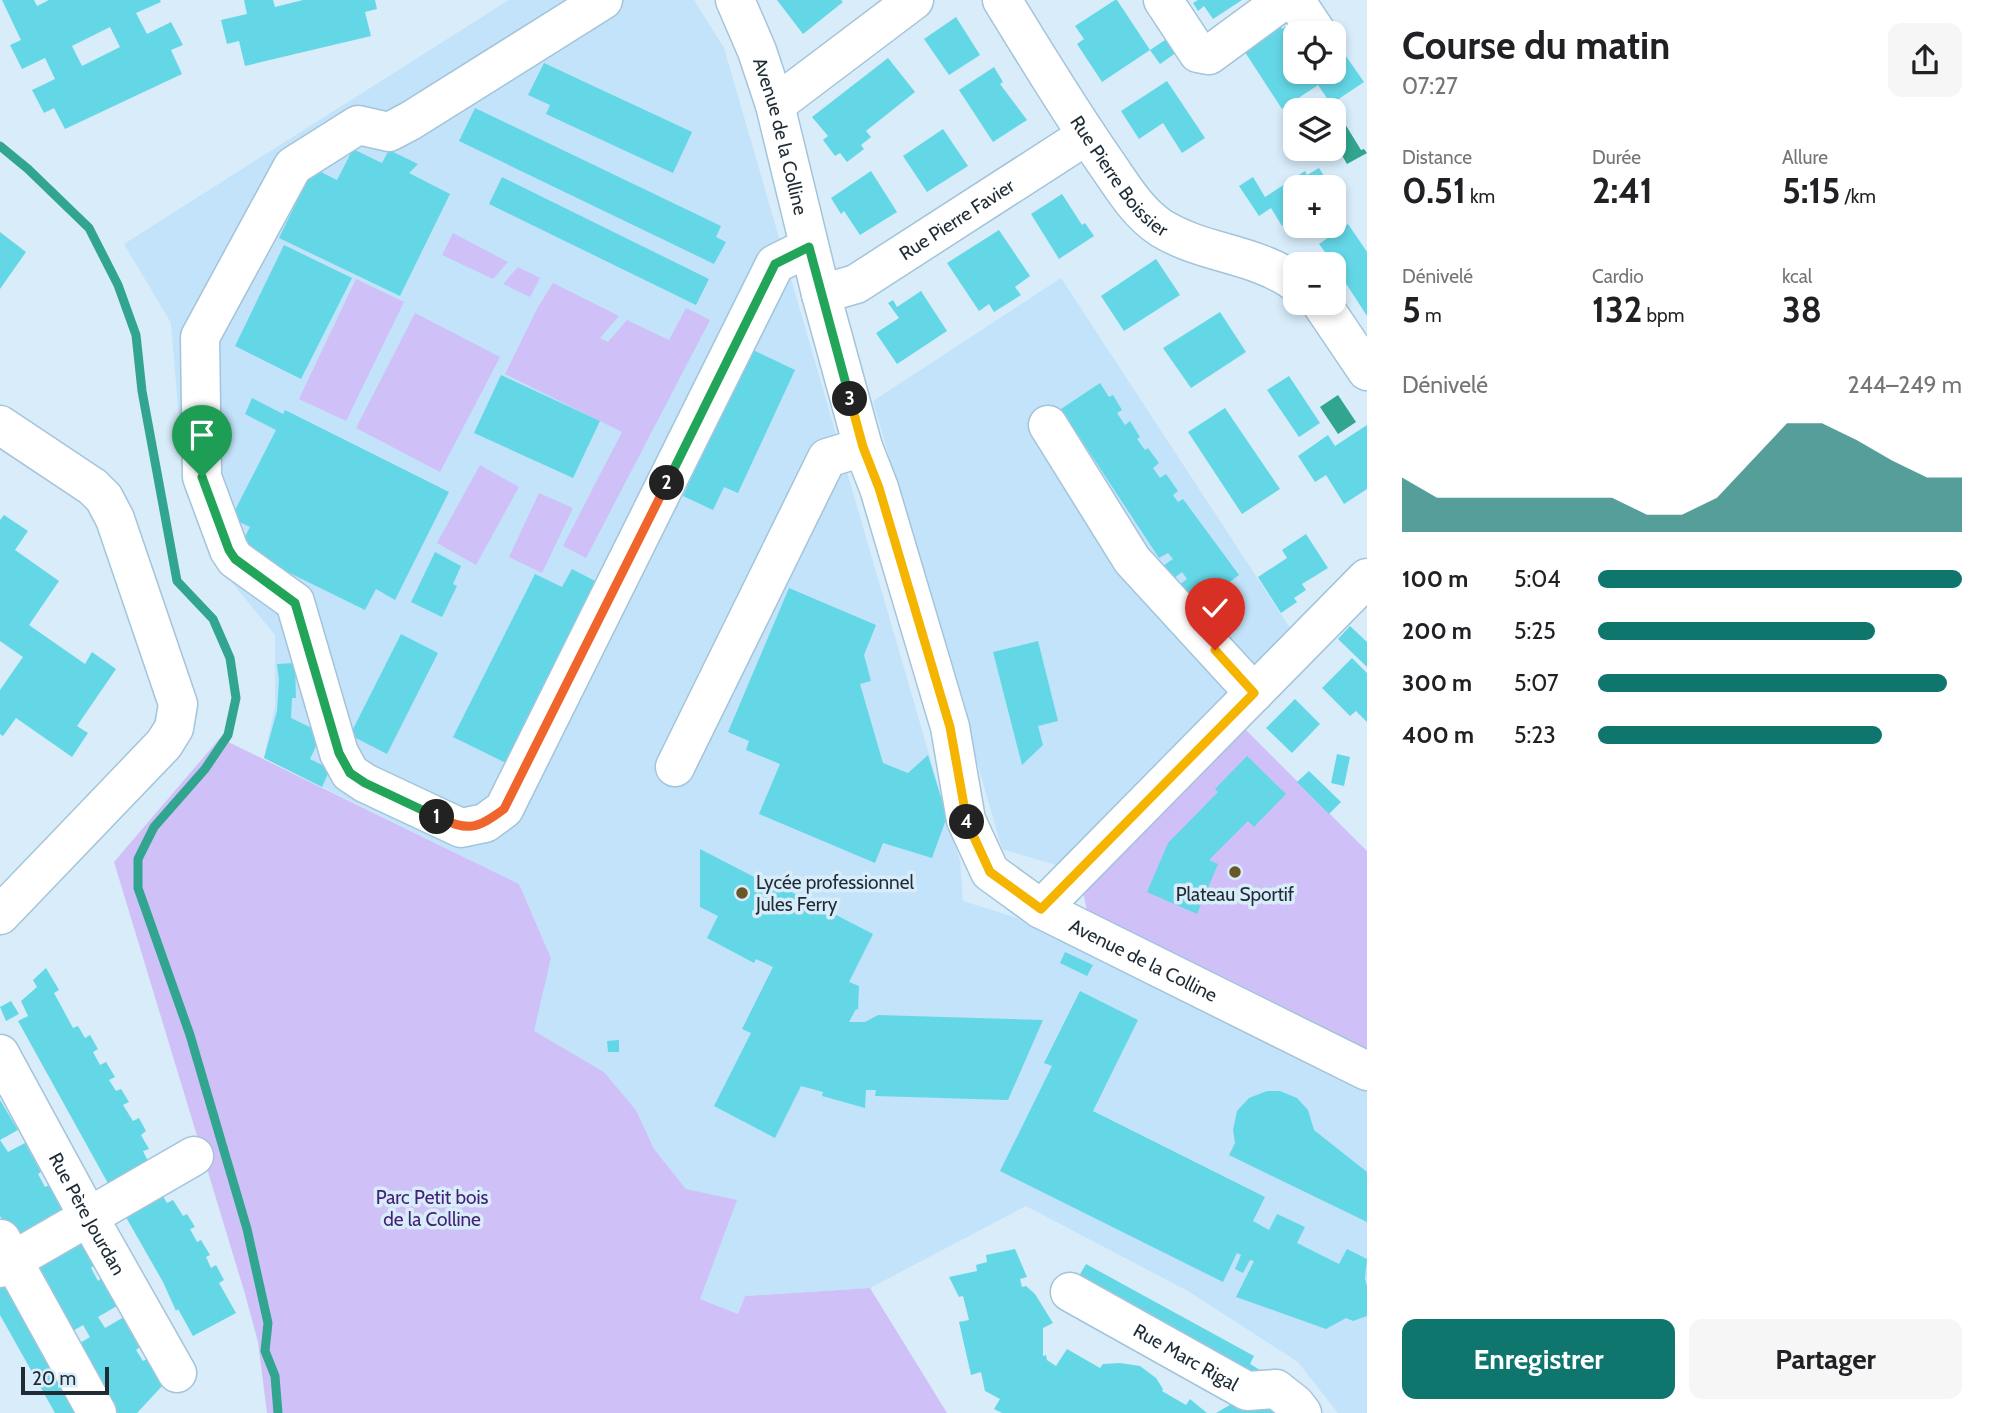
<!DOCTYPE html>
<html lang="fr">
<meta charset="utf-8">
<style>
:root{--surface:#fff;--page:#f6f6f6;--text:#202124;--muted:#757577;--accent:#0f766e}
body{margin:0;font-family:Cabin,sans-serif;background:var(--page);color:var(--text);height:100vh;display:flex;flex-direction:column;font-size:26px;white-space:nowrap}
*{box-sizing:border-box;margin:0}
p{font-size:23px;color:var(--muted)}
.icon{flex:none;width:38px;height:38px;fill:none;stroke:currentColor;stroke-width:2;stroke-linecap:round;stroke-linejoin:round}
.map{position:relative;flex:1;overflow:hidden}
.panel{display:flex;flex-direction:column;background:var(--surface);width:630px}
.panel>*{flex:none}
.tools{position:absolute;left:1283px;top:21px;display:grid;gap:14px}
.tools a{display:grid;place-items:center;width:63px;height:63px;border-radius:14px;background:var(--surface);box-shadow:0 4px 10px #0003;font-size:35px}
.scale{position:absolute;left:21px;bottom:18px;width:88px;box-sizing:border-box;padding-left:7px;border:4px solid #1f2c35;border-top:0;font-size:19px;line-height:24px;white-space:nowrap;color:#1f2c35;-webkit-text-stroke:5px #d8ecfa;paint-order:stroke}
.pin{position:absolute;display:grid;place-items:center;width:60px;height:60px;color:#fff;margin:-72px -30px;border-radius:50% 50% 50% 0;rotate:-45deg;box-shadow:0 0 7px #0007}
.pin .icon{rotate:45deg}
.km{position:absolute;width:35px;height:35px;margin:-18px;border-radius:50%;background:#222;color:#fff;font-size:19px;line-height:35px;text-align:center}
.round{display:grid;place-items:center;flex:none;width:74px;height:74px;border-radius:14px;background:var(--page)}
.head{display:flex;align-items:center;justify-content:space-between;height:119px;padding:0 35px}
h1{font-size:38px;font-weight:800;line-height:52px}
.figures{display:grid;grid-template-columns:repeat(3,1fr);gap:10px;height:119px;padding:7px 35px}
.figures div{display:grid;align-content:center}
.figures b{font-size:35px;font-weight:800}
.figures small{font-size:19px;font-weight:400}
.figures p{font-size:19px}
.chart{height:196px;padding:14px 35px}
.chart p{display:flex;justify-content:space-between}
.chart svg{width:100%;height:126px;margin-top:7px;fill:var(--accent);opacity:.7}
.cta{display:flex;gap:14px;margin-top:auto;padding:14px 35px}
.cta a{flex:1;height:80px;border-radius:14px;background:var(--accent);color:#fff;font-size:28px;font-weight:800;line-height:80px;text-align:center}
.cta a+a{background:var(--page);color:var(--text)}
ul{padding:0 35px;list-style:none;font-size:23px}
li{display:grid;grid-template-columns:112px 84px 1fr;align-items:center;height:52px}
li i{height:18px;border-radius:9px;background:var(--accent)}
main{display:flex;flex:1;min-height:0}
.map>svg:first-child{display:block}
.built{fill:#c2e3f9}
.green{fill:#cfc1f7}
.water{fill:#31a590}
.lines{fill:none;stroke-linecap:round;stroke-linejoin:round}
.stream{stroke:#31a590;stroke-width:9}
.building{fill:#64d7e7;fill-rule:evenodd}
.minor-casing{stroke:#a3c4da;stroke-width:41}
.minor{stroke:#fff;stroke-width:38}
.split-1-casing{stroke:#fff;stroke-width:14}
.split-2-casing{stroke:#fff;stroke-width:14}
.split-3-casing{stroke:#fff;stroke-width:14}
.split-4-casing{stroke:#fff;stroke-width:14}
.split-5-casing{stroke:#fff;stroke-width:14}
.split-1{stroke:#22a559;stroke-width:9}
.split-2{stroke:#f0652b;stroke-width:9}
.split-3{stroke:#22a559;stroke-width:9}
.split-4{stroke:#f5b400;stroke-width:9}
.split-5{stroke:#f5b400;stroke-width:9}
.poi-dot{fill:#695725;stroke:#d8ecfa;stroke-width:2.5}
.labels{text-anchor:middle;stroke-width:7;stroke-linejoin:round;paint-order:stroke}
.street-label{font-size:19px;fill:#1f2c35;stroke:#d8ecfa}
.poi-label{font-size:19px;fill:#1f2c35;stroke:#d8ecfa;text-anchor:start}
.park-label{font-size:19px;fill:#432176;stroke:#d8ecfa}
</style>
<main>
<div class="map">
<svg width="1367" height="1413" viewBox="0 0 1367 1413">
<rect width="100%" height="100%" fill="#d8ecfa"/>
<g class="built">
<path d="M509,0H694L724,48L960,861L963,901L1072,935L1367,1088V1413H1338L1298,1362L1188,1291L1026,1206L870,1288L745,1296L738,1314L700,1299L686,1189L654,1149L636,1110L604,1072L533,1031L551,958L519,884L264,758L275,706V635L216,563L185,491L171,323L124,244Z"/>
<path d="M1061,278L1290,628L1056,865L1002,849L873,401Z"/>
</g>
<g class="green">
<path d="M453,233L508,262L493,279L442,255Z"/>
<path d="M518,267L540,278L530,297L503,284Z"/>
<path d="M356,279L404,302L346,421L299,399Z"/>
<path d="M553,283L619,316L600,338L608,342L627,320L669,340L686,308L710,320L586,558L563,546L622,432L505,374L538,307Z"/>
<path d="M415,313L500,357L440,472L356,428Z"/>
<path d="M480,465L519,487L476,565L437,543Z"/>
<path d="M539,493L573,508L542,573L509,557Z"/>
<path d="M1243,727L1367,851V1055L1088,916L1083,892Z"/>
<path d="M220,738L519,884L551,958L534,1031L604,1072L636,1110L654,1149L686,1189L737,1200L700,1299L738,1314L745,1296L870,1288L947,1413H267L258,1342L245,1294L114,862Z"/>
</g>
<g class="water">
<path d="M1342,119L1361,150L1364,149L1367,153L1347,164L1334,142V125Z"/>
<path d="M1338,395L1356,422L1338,434L1320,407Z"/>
</g>
<g class="lines">
<path class="stream" d="M0,146L28,169L89,228L118,285L136,335L142,391L177,581L213,619L230,658L236,698L228,735L205,769L154,827L138,859V888L190,1035L247,1229L268,1323L265,1351L275,1376L278,1413"/>
</g>
<g class="building">
<path d="M2,0H34L37,6L49,0H160L161,2L136,13L147,34L171,22L183,45L171,50L182,74L65,129L54,108L44,113L32,90L55,79L45,58L22,69L10,45L21,40ZM110,27L120,47L82,66L72,46Z"/>
<path d="M244,0H273L275,7L303,0H375L377,9L365,12L371,36L245,66L239,41L227,44L221,20L247,14Z"/>
<path d="M777,0H841L843,2L803,34Z"/>
<path d="M1115,0H1117L1150,50L1171,36L1180,50L1160,64L1150,50L1102,82L1077,44L1084,39L1075,26Z"/>
<path d="M1198,0H1242L1213,19L1204,6L1198,11L1193,3Z"/>
<path d="M956,17L980,55L949,75L924,39Z"/>
<path d="M1276,19L1282,29L1286,26L1292,35L1288,38L1295,49V72H1334V58L1343,52L1364,82L1331,104L1318,85L1282,109L1241,46Z"/>
<path d="M888,58L915,92L866,131L871,137L861,145L864,149L847,162L840,153L835,156L823,140L828,136L812,117Z"/>
<path d="M544,63L692,132L673,173L546,114L550,105L528,95Z"/>
<path d="M994,67L1003,82L1000,84L1027,120L993,142L959,90Z"/>
<path d="M1167,81L1205,138L1182,153L1163,123L1139,139L1121,111Z"/>
<path d="M475,108L721,226L716,237L726,242L714,264L459,141Z"/>
<path d="M943,129L968,166L927,192L903,156Z"/>
<path d="M353,149L382,163L389,150L418,164L409,173L450,194L400,296L279,238L313,168L337,180Z"/>
<path d="M1319,168L1331,187H1295V217L1282,226L1271,208L1259,216L1239,186L1253,177L1265,197L1305,171L1307,175Z"/>
<path d="M871,171L897,212L860,235L844,211L841,214L831,198Z"/>
<path d="M502,177L709,279L696,305L489,204Z"/>
<path d="M1062,194L1082,225L1085,223L1094,236L1059,259L1031,214Z"/>
<path d="M1348,224L1367,252V316L1336,268L1334,269V264L1319,244Z"/>
<path d="M999,230L1030,276L1015,287L1021,295L994,312L989,304L979,311L947,263Z"/>
<path d="M0,232L26,252L0,289Z"/>
<path d="M284,245L352,278L301,379L235,346Z"/>
<path d="M1156,259L1180,295L1124,331L1101,296Z"/>
<path d="M921,291L947,331L897,364L876,333L899,318L888,303L893,300L897,307Z"/>
<path d="M1220,312L1246,352L1191,388L1163,348Z"/>
<path d="M751,349L795,370L738,493L724,487L713,510L683,496Z"/>
<path d="M501,375L600,421L573,478L474,433Z"/>
<path d="M1289,376L1320,423L1299,437L1267,390Z"/>
<path d="M1100,383L1109,397L1113,395L1122,410L1117,413L1125,425L1130,421L1140,437L1137,439L1145,450L1148,448L1159,463L1153,468L1160,478L1166,474L1178,491L1173,495L1178,502L1183,499L1239,575L1209,597L1218,609L1204,619L1179,585L1187,579L1182,572L1173,579L1160,568L1173,559L1168,553L1159,558L1061,409Z"/>
<path d="M252,398L283,414L285,410L449,492L395,600L376,589L365,610L239,548L250,527L231,518L276,430L245,414Z"/>
<path d="M1225,408L1280,489L1242,514L1188,432Z"/>
<path d="M1367,425V489L1344,504L1326,475L1315,482L1298,456L1328,435L1335,446Z"/>
<path d="M4,515L28,531L15,550L59,581L29,625L85,664L92,652L116,669L77,726L88,733L72,757L16,718L3,736L0,734V690L23,657L0,641V520Z"/>
<path d="M1306,534L1328,568L1302,584L1306,590L1294,598L1297,602L1281,613L1258,577L1287,558L1282,550Z"/>
<path d="M435,552L461,566L453,584L457,586L442,617L411,602Z"/>
<path d="M572,569L597,582L506,763L453,737L535,574L562,587Z"/>
<path d="M789,588L876,625L864,655L871,681L860,684L883,763L908,773L928,755L947,817L932,858L883,843L875,863L759,814L780,764L746,750L749,741L728,732Z"/>
<path d="M1350,626L1367,642V667L1338,639Z"/>
<path d="M401,634L438,653L387,754L350,735Z"/>
<path d="M1038,641L1058,721L1038,726L1043,745L1022,765L993,652Z"/>
<path d="M1352,658L1367,673V722L1356,711L1350,716L1322,688Z"/>
<path d="M295,663L296,698H292L291,718L322,733L310,759L330,769L322,787L264,758L277,711L279,680L277,664Z"/>
<path d="M1295,699L1320,724L1292,753L1266,728Z"/>
<path d="M1337,754L1350,757L1344,786L1331,783Z"/>
<path d="M1247,756L1286,794L1254,827L1248,821L1209,860L1218,864L1197,914L1147,892L1168,843L1218,792L1215,789Z"/>
<path d="M1309,771L1341,802L1329,814L1297,782Z"/>
<path d="M700,849L766,883L768,880L873,934L849,982L859,986L858,1010L856,1009L849,1022H865L878,1015L1043,1020L1008,1100L875,1096L876,1090H866L865,1108L822,1096L823,1092L801,1086L775,1138L714,1106L751,1033L742,1029L773,967L756,959L754,963L707,938L718,916L700,907Z"/>
<path d="M1065,952L1093,965L1087,976L1060,963Z"/>
<path d="M46,968L59,990L54,993L73,1028L78,1026L85,1038L90,1035L98,1049L93,1052L100,1065L106,1062L115,1077L109,1080L116,1091L121,1089L129,1102L123,1105L133,1121L139,1118L146,1131L141,1135L149,1149L143,1151L150,1165L110,1187L18,1021L28,1016L21,1001L37,987L33,980Z"/>
<path d="M1080,991L1138,1020L1093,1111L1265,1197L1253,1221L1269,1230L1277,1214L1305,1227L1297,1243L1339,1264L1347,1249L1367,1259L1365,1279L1367,1286V1316L1353,1321L1346,1318L1326,1329L1236,1297L1254,1261L1250,1260L1243,1273L1235,1269L1241,1255L1237,1253L1223,1282L1000,1171L1052,1066L1044,1063Z"/>
<path d="M11,1001L19,1014L6,1021L0,1007Z"/>
<path d="M619,1040V1052H608L607,1041Z"/>
<path d="M1267,1091H1280L1297,1098L1308,1110L1314,1130L1367,1172V1222L1229,1155L1235,1143L1233,1130L1237,1111L1249,1098Z"/>
<path d="M0,1100L18,1130L0,1140L8,1152L25,1143L41,1172L38,1174L45,1187L49,1185L65,1214L15,1241L0,1216Z"/>
<path d="M160,1191L167,1203L173,1200L183,1216L187,1214L195,1227L190,1229L197,1242L201,1240L210,1255L206,1257L211,1268L216,1265L224,1280L219,1283L236,1313L193,1336L178,1309L176,1311L163,1282L123,1212Z"/>
<path d="M78,1237L94,1265L91,1268L98,1281L102,1278L117,1306L98,1317L105,1328L124,1317L140,1347L136,1350L143,1361L147,1359L163,1385L137,1413H111L73,1347L90,1337L83,1325L66,1335L27,1265Z"/>
<path d="M1015,1249L1027,1277L1020,1279L1022,1287L1026,1286L1035,1294L1053,1323L1043,1328V1356L1046,1355L1047,1360L1056,1366L1067,1349L1100,1368L1103,1364L1120,1363L1140,1366L1156,1378L1163,1389L1162,1391L1186,1405L1190,1399L1207,1413H1002L994,1409L1000,1399L985,1391L981,1372L971,1375L959,1322L969,1320L963,1296L959,1297L949,1277L977,1271L976,1265L987,1262L986,1255Z"/>
<path d="M1086,1264L1254,1356L1250,1364L1270,1376L1245,1375L1075,1283Z"/>
<path d="M6,1277L81,1413H55L0,1315V1280Z"/>
<path d="M1235,1402L1239,1410L1269,1404L1286,1413H1216Z"/>
</g>
<g class="lines">
<defs>
<g id="minor">
<path d="M603,0L410,121L389,132L358,125L293,166L200,337L202,477L229,550L235,559L295,602L339,753L350,773L365,783L461,828L485,823L504,809L775,264L809,247"/>
<path id="s1" d="M735,0L757,51L775,105L821,294L863,447L879,488L950,727L966,820L990,872L1041,909L1367,1071"/>
<path id="s2" d="M1002,0C1036,55 1069,110 1106,163C1122,186 1137,212 1161,228C1203,254 1254,253 1295,282"/>
<path d="M1163,0L1198,53L1209,55L1284,0"/>
<path d="M1295,0L1317,33"/>
<path d="M775,105L914,0"/>
<path id="s3" d="M821,294L856,284L1087,135"/>
<path d="M1321,303L1367,371"/>
<path d="M0,425L93,487L104,498L115,519L178,704L174,728L164,744L0,915"/>
<path d="M1048,425L1132,560L1254,693"/>
<path d="M675,767L827,458L863,447"/>
<path d="M1041,909L1367,578"/>
<path id="s4" d="M0,1054L88,1216L177,1373"/>
<path d="M1,1239L97,1413"/>
<path d="M0,1268L194,1156"/>
<path id="s5" d="M1070,1292L1247,1391L1276,1389L1295,1404L1302,1413"/>
</g>
</defs>
<use href="#minor" class="minor-casing"/>
<use href="#minor" class="minor"/>
</g>
<g class="lines">
<defs>
<path id="split-1" d="M202,477L229,550L235,559L295,603L339,753L350,773L365,783L437,817"/>
<path id="split-2" d="M437,817C468,831 476,830 504,809L667,483"/>
<path id="split-3" d="M667,483L775,264L809,247L850,399"/>
<path id="split-4" d="M850,399L863,447L879,488L950,727L967,822"/>
<path id="split-5" d="M967,822L990,872L1041,909L1254,693L1215,650"/>
</defs>
<use href="#split-1" class="split-1-casing"/>
<use href="#split-2" class="split-2-casing"/>
<use href="#split-3" class="split-3-casing"/>
<use href="#split-4" class="split-4-casing"/>
<use href="#split-5" class="split-5-casing"/>
<use href="#split-1" class="split-1"/>
<use href="#split-2" class="split-2"/>
<use href="#split-3" class="split-3"/>
<use href="#split-4" class="split-4"/>
<use href="#split-5" class="split-5"/>
</g>
<g class="poi-dot">
<circle cx="1235" cy="872" r="7"/>
<circle cx="742" cy="893" r="7"/>
</g>
<g class="labels">
<g class="street-label">
<text dy="7" stroke="none"><textPath href="#s1" startOffset="144">Avenue de la Colline</textPath></text>
<text dy="7" stroke="none"><textPath href="#s2" startOffset="212">Rue Pierre Boissier</textPath></text>
<text dy="7" stroke="none"><textPath href="#s3" startOffset="156">Rue Pierre Favier</textPath></text>
<text dy="7" stroke="none"><textPath href="#s1" startOffset="1088">Avenue de la Colline</textPath></text>
<text dy="7" stroke="none"><textPath href="#s4" startOffset="182">Rue Père Jourdan</textPath></text>
<text dy="7" stroke="none"><textPath href="#s5" startOffset="133">Rue Marc Rigal</textPath></text>
</g>
<g class="poi-label">
<text x="756" y="889">Lycée professionnel<tspan x="756" dy="22">Jules Ferry</tspan></text>
<text x="1235" y="901" text-anchor="middle">Plateau Sportif</text>
</g>
<g class="park-label">
<text x="432" y="1204">Parc Petit bois<tspan x="432" dy="22">de la Colline</tspan></text>
</g>
</g>
</svg>
<div class="tools">
<a><svg class="icon" aria-label="locate" viewBox="0 0 24 24"><circle cx="12" cy="12" r="6"/><path d="M12 2v4M12 18v4M2 12h4M18 12h4"/></svg></a>
<a><svg class="icon" aria-label="layers" viewBox="0 0 24 24"><path d="M12 4l9 5-9 5-9-5zM3 14l9 5 9-5"/></svg></a>
<a>+</a>
<a>−</a>
</div>
<div class="scale">20 m</div>
<div class="pin" style="left:202px;top:477px;background:#1e9e55"><svg class="icon" aria-label="arrive" viewBox="0 0 24 24"><path d="M6 21V4h12l-3 4 3 4H6"/></svg></div>
<div class="pin" style="left:1215px;top:650px;background:#d93025"><svg class="icon" aria-label="check" viewBox="0 0 24 24"><path d="M5 12l5 5 9-10"/></svg></div>
<b class="km" style="left:437px;top:817px">1</b>
<b class="km" style="left:667px;top:483px">2</b>
<b class="km" style="left:850px;top:399px">3</b>
<b class="km" style="left:967px;top:822px">4</b>
</div>
<section class="panel">
<div class="head"><div><h1>Course du matin</h1><p>07:27</p></div><a class="round"><svg class="icon" aria-label="share" viewBox="0 0 24 24"><path d="M12 15V3M7 8l5-5 5 5M5 13v7h14v-7"/></svg></a></div>
<div class="figures">
<div><p>Distance</p><b>0.51<small> km</small></b></div>
<div><p>Durée</p><b>2:41</b></div>
<div><p>Allure</p><b>5:15<small> /km</small></b></div>
</div>
<div class="figures">
<div><p>Dénivelé</p><b>5<small> m</small></b></div>
<div><p>Cardio</p><b>132<small> bpm</small></b></div>
<div><p>kcal</p><b>38</b></div>
</div>
<div class="chart"><p><span>Dénivelé</span>244–249 m</p>
<svg viewBox="0 0 160 44" preserveAspectRatio="none"><path d="M0 44V25L10 32L20 32L30 32L40 32L50 32L60 32L70 38L80 38L90 32L100 19L110 6L120 6L130 12L140 19L150 25L160 25V44z"/></svg>
</div>
<ul>
<li><b>100 m</b>5:04<i style="width:100%"></i></li>
<li><b>200 m</b>5:25<i style="width:76%"></i></li>
<li><b>300 m</b>5:07<i style="width:96%"></i></li>
<li><b>400 m</b>5:23<i style="width:78%"></i></li>
</ul>
<div class="cta"><a>Enregistrer</a><a>Partager</a></div>
</section>
</main>
